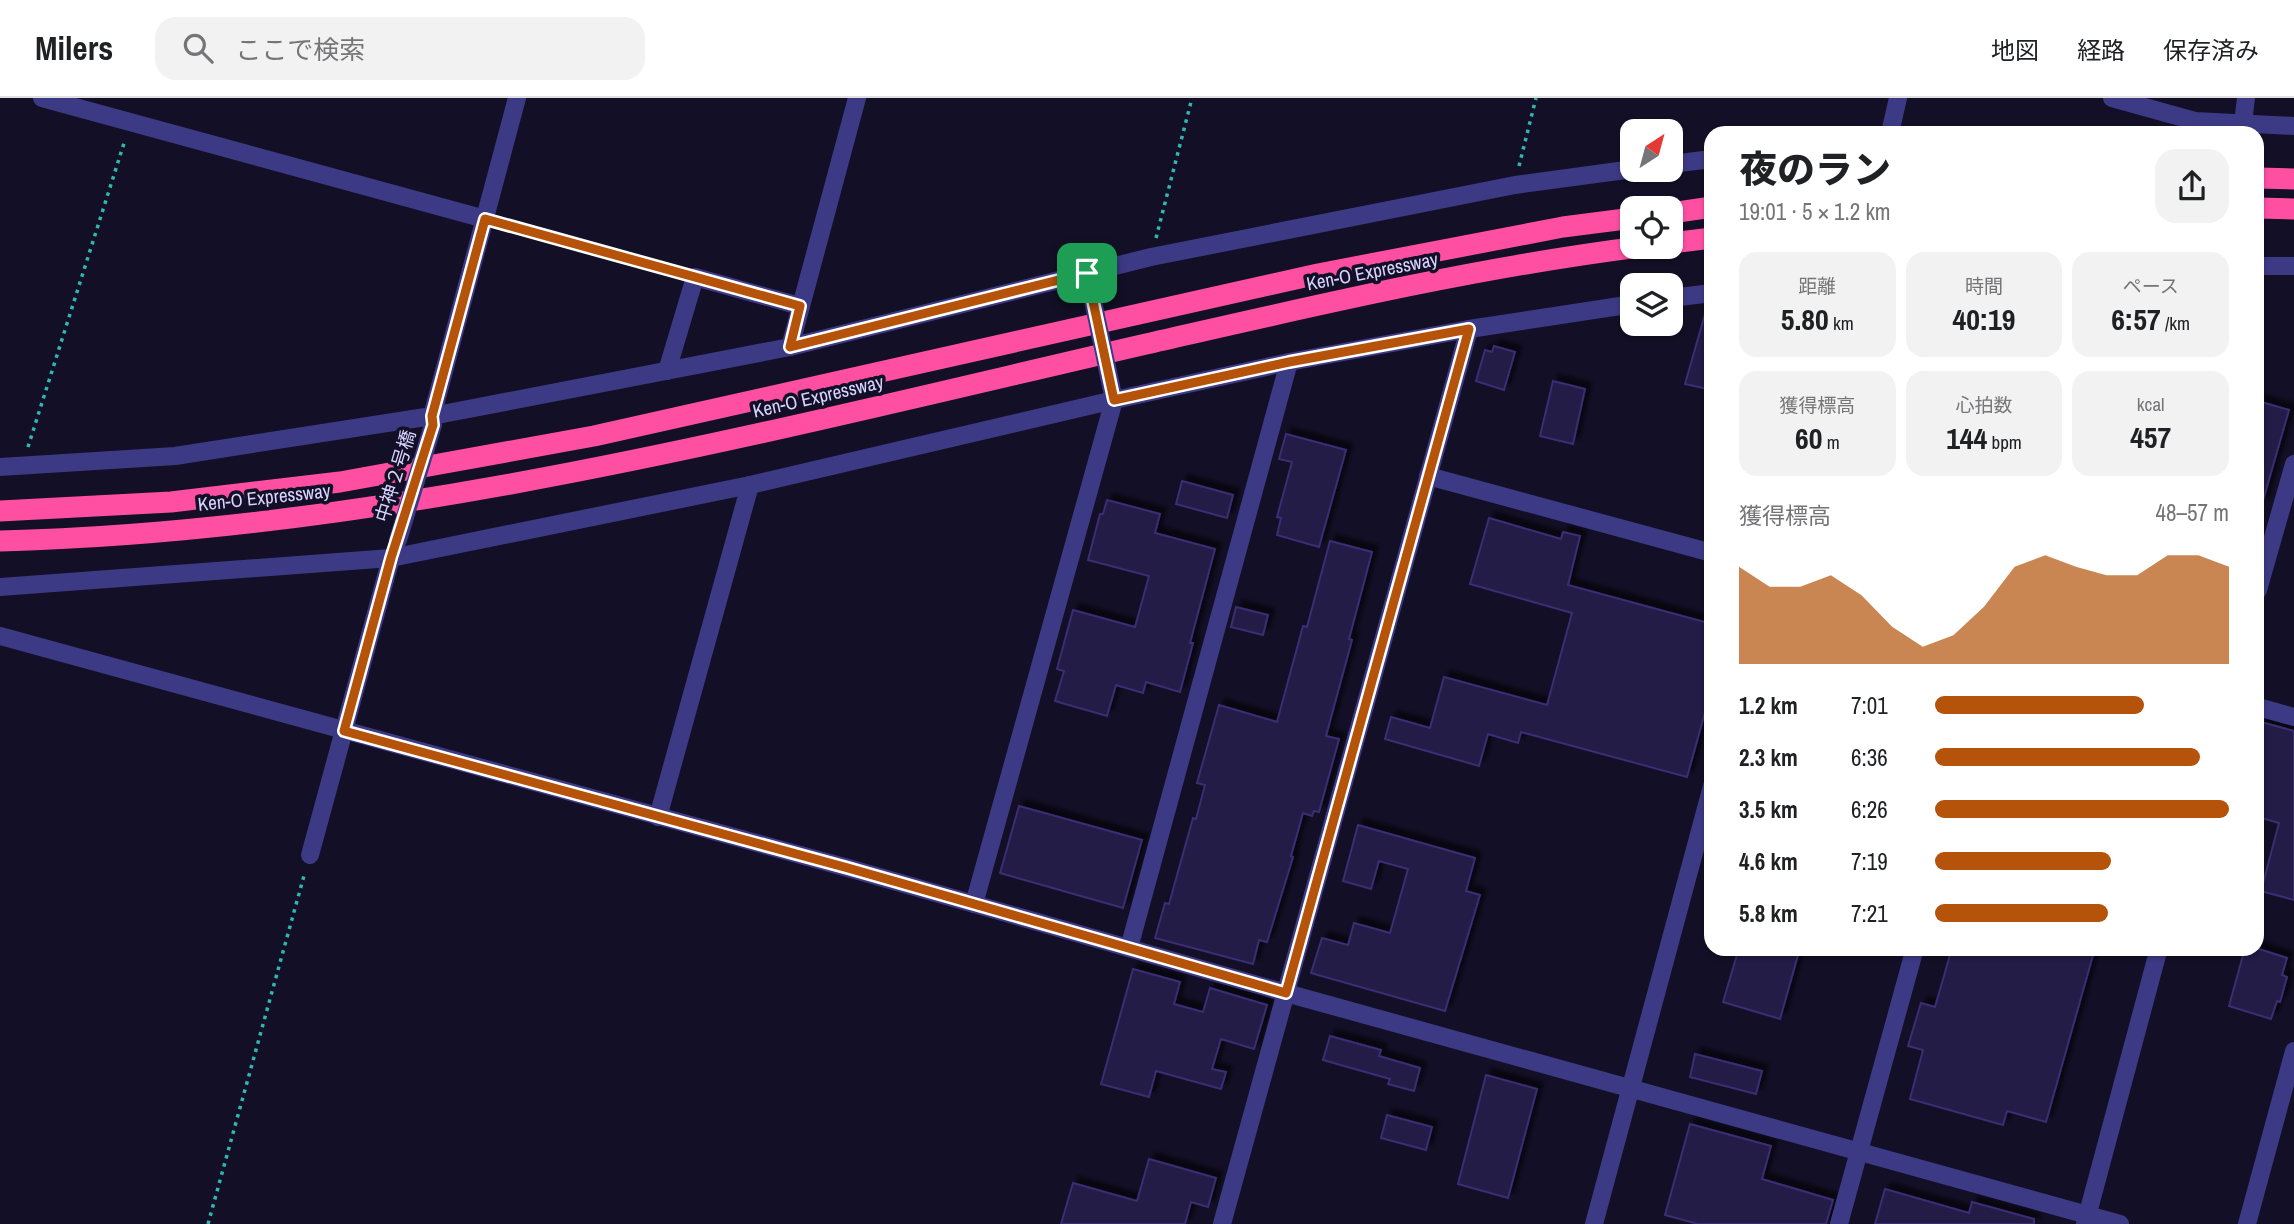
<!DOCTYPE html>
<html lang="ja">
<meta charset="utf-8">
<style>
:root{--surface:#fff;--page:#f2f2f2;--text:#202124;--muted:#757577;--line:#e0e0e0;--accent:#b45309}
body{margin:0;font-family:"Archivo Narrow","Noto Sans JP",sans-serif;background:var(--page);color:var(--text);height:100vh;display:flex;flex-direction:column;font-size:26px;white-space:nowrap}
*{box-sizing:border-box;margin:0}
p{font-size:23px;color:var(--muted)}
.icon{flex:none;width:38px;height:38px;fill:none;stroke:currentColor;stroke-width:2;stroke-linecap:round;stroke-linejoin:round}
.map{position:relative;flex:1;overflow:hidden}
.details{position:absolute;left:1704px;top:28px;width:560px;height:830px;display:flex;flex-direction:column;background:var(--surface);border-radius:21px;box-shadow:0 2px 5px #0004}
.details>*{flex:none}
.needle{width:46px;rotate:36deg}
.fabs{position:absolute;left:1620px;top:21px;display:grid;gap:14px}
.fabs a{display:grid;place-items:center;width:63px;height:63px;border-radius:14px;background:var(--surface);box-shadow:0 2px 5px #0004;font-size:35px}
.pin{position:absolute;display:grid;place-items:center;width:60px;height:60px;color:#fff;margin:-30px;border-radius:14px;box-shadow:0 4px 10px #0006}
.round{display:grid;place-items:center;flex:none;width:74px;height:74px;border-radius:21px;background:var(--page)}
.summary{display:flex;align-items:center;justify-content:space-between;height:119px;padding:0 35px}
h1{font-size:38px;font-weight:800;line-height:52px}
.stats{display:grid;grid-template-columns:repeat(3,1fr);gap:10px;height:119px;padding:7px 35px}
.stats div{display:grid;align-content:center;border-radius:18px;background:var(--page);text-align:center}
.stats b{font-size:30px;font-weight:800}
.stats small{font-size:19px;font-weight:400}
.stats p{font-size:19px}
.chart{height:196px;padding:14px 35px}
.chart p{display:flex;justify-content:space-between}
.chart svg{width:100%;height:126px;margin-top:7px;fill:var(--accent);opacity:.7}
ul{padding:0 35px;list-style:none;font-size:23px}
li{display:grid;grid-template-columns:112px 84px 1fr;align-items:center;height:52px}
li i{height:18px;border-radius:9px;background:var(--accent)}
header{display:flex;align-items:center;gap:42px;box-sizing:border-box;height:98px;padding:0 35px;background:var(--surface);border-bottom:2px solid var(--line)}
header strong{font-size:33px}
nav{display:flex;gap:38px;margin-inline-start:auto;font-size:24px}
.search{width:490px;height:63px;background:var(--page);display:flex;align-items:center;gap:18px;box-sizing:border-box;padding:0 24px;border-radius:21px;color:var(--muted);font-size:26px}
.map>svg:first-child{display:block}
.building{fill:#241b47;stroke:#3b2d73;stroke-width:2;filter:url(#shadow)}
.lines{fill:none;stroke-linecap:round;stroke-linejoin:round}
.path{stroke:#2fb8b0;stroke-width:3.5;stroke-dasharray:3.5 5;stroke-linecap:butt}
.minor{stroke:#3d3a85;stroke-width:18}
.tertiary{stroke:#3d3a85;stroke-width:18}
.motorway{stroke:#ff4fa3;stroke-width:21}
.minor-bridge{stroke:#3d3a85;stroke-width:18}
.tertiary-bridge{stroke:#3d3a85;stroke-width:18}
.route-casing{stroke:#fff;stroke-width:14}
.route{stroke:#b45309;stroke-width:9}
.labels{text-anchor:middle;stroke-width:7;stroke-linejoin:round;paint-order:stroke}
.street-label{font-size:19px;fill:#d9d4ff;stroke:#130f26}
</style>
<header>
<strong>Milers</strong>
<div class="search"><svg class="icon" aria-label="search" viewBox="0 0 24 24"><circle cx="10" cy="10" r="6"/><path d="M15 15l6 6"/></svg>ここで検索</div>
<nav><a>地図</a><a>経路</a><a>保存済み</a></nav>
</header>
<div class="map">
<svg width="2294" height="1126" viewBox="0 0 2294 1126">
<defs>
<filter id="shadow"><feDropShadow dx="6" dy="-6" stdDeviation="2" flood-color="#0009"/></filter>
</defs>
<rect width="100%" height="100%" fill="#130f26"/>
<g class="building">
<path d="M1707,209L1712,210V292L1685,286Z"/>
<path d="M1494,248L1515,254L1504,292L1476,283L1485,252L1492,254Z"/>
<path d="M1553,283L1585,291L1573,346L1540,338Z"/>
<path d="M2258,303L2289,312L2262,406L2258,405Z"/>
<path d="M1286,336L1346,352L1319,449L1277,437L1281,420L1277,419L1292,364L1279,361Z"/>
<path d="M1182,383L1233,397L1227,420L1176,406Z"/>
<path d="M1107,402L1160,416L1155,435L1215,451L1190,545H1193L1180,594L1146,584L1143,595L1116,587L1107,618L1055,603L1064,573L1057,571L1073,512L1135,529L1149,478L1088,462L1100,416H1103Z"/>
<path d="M1489,420L1561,441L1563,434L1580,438L1568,487L1712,526V589L1687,679L1521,634L1518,645L1488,636L1479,668L1385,641L1391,619L1430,630L1444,579L1547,607L1572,515L1470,486Z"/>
<path d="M1330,443L1372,454L1349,541L1352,542L1326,638L1339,641L1319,714L1314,713L1312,718L1303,715L1291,758L1293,759L1267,844L1259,842L1253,866L1155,840L1165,805L1169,806L1193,720L1196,721L1205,687L1197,685L1219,607L1277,624L1303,528L1307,529Z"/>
<path d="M1236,509L1268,517L1263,537L1231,529Z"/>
<path d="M2261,624L2294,633V802L2261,793L2279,725L2258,719V636Z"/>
<path d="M1019,708L1142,742L1123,810L1000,775Z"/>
<path d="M1358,727L1475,760L1466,793L1480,797L1445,913L1311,875L1322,840L1348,847L1354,825L1390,835L1408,771L1379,763L1371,791L1343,783Z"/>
<path d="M1739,850H1800L1780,921L1723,904Z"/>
<path d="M1952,850H2095L2046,1024L2007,1013L2003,1027L1910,1001L1923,952L1908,948L1921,905L1935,909Z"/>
<path d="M2245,850H2256L2287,860L2282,877L2287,879L2280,904L2277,903L2271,921L2229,908Z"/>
<path d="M1133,871L1180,884L1174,906L1203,914L1210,890L1267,907L1254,951L1221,941L1212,971L1226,974L1221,991L1156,973L1149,999L1101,986Z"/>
<path d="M1330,938L1381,952L1379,958L1420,970L1414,993L1388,986L1390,981L1323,962Z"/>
<path d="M1695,956L1762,973L1756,996L1690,979Z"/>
<path d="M1486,977L1537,991L1508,1100L1458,1086Z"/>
<path d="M1387,1017L1432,1029L1426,1052L1381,1040Z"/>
<path d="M1690,1026L1771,1048L1762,1081L1833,1102L1826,1126H1698L1665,1117Z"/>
<path d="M1149,1061L1216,1080L1208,1109L1191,1104L1185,1126H1061L1073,1085L1137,1103Z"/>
<path d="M1885,1091L1969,1115L1972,1104L2034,1121V1126H1875Z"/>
</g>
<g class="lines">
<g class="path">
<path d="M1519,68L1536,0"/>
<path d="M501,125L679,175"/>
<path d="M1156,140L1192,0"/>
<path d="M28,349L125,42"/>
<path d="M208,1126L305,774"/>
</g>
<g class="minor">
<path d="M42,0L485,121"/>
<path d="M2112,0L2195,23L2294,28"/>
<path d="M2243,25L2246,0"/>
<path d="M1671,66L1712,61"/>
<path d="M790,249L857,0"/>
<path d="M667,273L695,179L800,208"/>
<path d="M432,318L517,0"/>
<path d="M0,369L175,358L432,318L790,249L1151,159L1515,87L1633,71"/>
<path d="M1428,378L1712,455"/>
<path d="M2258,492L2294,366"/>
<path d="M0,538L848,770L1286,895L2120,1126"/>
<path d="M2258,609L2294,619"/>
<path d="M658,719L750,387"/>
<path d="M310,757L391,460"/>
<path d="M974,806L1114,302"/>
<path d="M1129,850L1289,264"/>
<path d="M1222,1126L1469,231"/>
<path d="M1839,1126L1915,850"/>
<path d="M2085,1126L2159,850"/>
<path d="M2247,1126L2294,953"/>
</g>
<g class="tertiary">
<path d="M1890,35L1898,0"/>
<path d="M2258,168H2294"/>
<path d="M1671,200L1712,195"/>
<path d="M0,489L391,460L750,387L1114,302L1289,264L1469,231L1633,206"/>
<path d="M1594,1126L1712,688"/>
</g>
<g class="motorway">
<path d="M2258,80L2294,81"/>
<path d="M2258,110L2294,111"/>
<path d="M1671,115L1712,109"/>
<path d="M1671,145L1712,140"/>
<path d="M0,413L171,404L340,384L594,338L1318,176L1563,129L1633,120"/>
<path d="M0,443C389,433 769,333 1146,246C1309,209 1473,170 1639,149"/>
</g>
<path class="minor-bridge" d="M1087,175L1114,302"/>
<path class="tertiary-bridge" d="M398,442L433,327"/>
</g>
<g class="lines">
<defs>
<path id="route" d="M485,121L800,208L790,249L1087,175L1114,302L1289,264L1469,231L1286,895L848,770L344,633L391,460L433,327L432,318Z"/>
</defs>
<use href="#route" class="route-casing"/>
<use href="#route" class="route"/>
</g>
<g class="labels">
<g class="street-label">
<text transform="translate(1372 173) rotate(-11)" y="7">Ken-O Expressway</text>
<text transform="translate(818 298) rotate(-13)" y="7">Ken-O Expressway</text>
<text transform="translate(395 378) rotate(-73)" y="7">中神２号橋</text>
<text transform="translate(264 399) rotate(-6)" y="7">Ken-O Expressway</text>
</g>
</g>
</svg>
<div class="fabs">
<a><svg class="needle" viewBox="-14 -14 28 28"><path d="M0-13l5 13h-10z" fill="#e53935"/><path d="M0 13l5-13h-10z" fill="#757577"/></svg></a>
<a><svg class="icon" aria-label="locate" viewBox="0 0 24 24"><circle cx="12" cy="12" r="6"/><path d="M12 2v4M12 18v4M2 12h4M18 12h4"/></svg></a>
<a><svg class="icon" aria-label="layers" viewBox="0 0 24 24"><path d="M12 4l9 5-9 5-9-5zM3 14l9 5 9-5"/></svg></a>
</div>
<div class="pin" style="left:1087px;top:175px;background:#1e9e55"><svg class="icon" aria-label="arrive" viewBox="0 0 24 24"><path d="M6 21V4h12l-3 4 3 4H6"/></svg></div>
<section class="details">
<div class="summary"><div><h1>夜のラン</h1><p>19:01 · 5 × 1.2 km</p></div><a class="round"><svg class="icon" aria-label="share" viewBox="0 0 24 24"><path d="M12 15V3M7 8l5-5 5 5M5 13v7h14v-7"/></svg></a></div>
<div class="stats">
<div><p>距離</p><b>5.80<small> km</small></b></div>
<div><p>時間</p><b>40:19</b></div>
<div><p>ペース</p><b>6:57<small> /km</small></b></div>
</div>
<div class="stats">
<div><p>獲得標高</p><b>60<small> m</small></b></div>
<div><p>心拍数</p><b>144<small> bpm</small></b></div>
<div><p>kcal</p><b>457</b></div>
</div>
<div class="chart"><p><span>獲得標高</span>48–57 m</p>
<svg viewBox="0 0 160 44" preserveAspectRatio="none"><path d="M0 44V10L10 17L20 17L30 13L40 20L50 31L60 38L70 34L80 24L90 10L100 6L110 10L120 13L130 13L140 6L150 6L160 10V44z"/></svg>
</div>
<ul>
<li><b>1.2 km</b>7:01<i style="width:71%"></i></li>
<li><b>2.3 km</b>6:36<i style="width:90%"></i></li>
<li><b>3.5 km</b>6:26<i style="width:100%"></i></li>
<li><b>4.6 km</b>7:19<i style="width:60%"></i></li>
<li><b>5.8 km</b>7:21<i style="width:59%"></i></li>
</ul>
</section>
</div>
